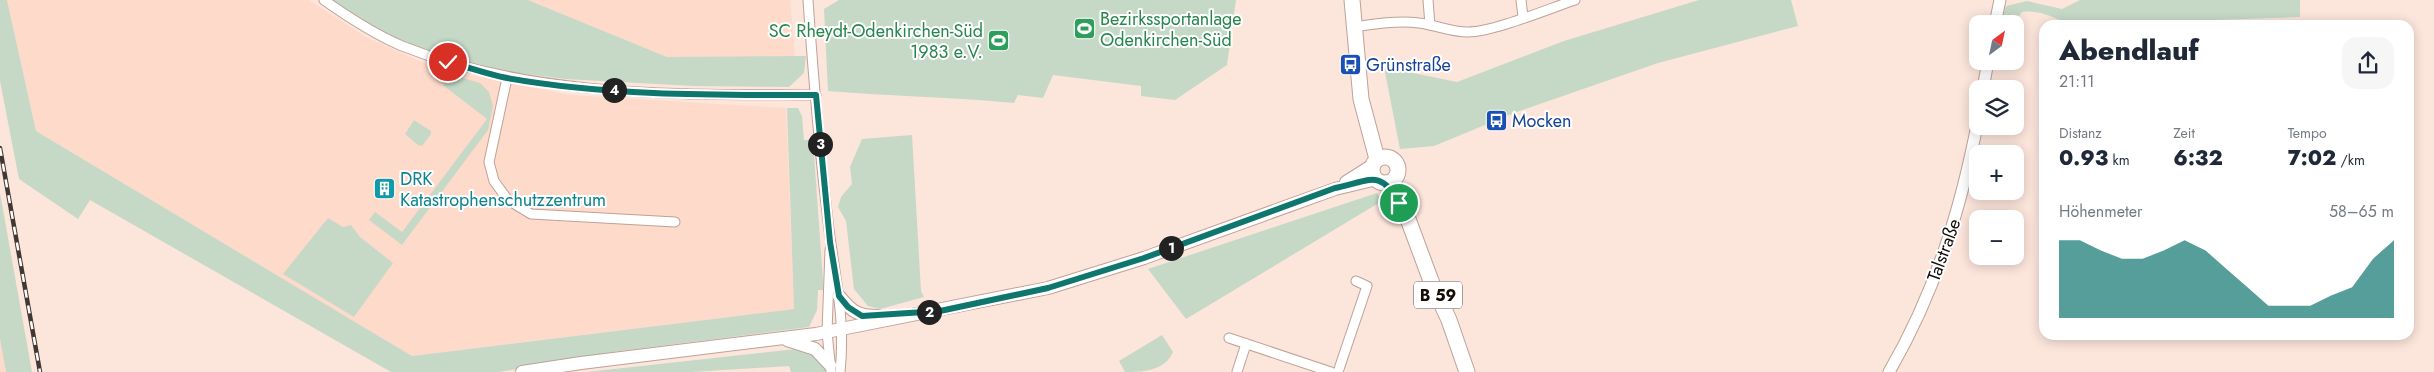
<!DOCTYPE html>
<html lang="de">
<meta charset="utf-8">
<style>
:root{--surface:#fff;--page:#f6f6f7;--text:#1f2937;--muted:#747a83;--accent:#0f766e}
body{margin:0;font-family:Jost,sans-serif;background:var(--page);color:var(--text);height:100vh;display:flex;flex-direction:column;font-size:19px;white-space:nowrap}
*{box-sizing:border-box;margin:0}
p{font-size:16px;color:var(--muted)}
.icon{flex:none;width:28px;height:28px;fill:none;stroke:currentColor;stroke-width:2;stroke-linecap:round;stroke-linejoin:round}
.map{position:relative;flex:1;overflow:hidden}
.sheet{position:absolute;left:2039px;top:20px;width:375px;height:320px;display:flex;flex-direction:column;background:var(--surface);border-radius:15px;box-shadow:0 2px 12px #0003}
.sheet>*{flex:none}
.needle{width:32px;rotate:33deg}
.tools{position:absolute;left:1969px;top:15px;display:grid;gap:10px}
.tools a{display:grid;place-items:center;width:55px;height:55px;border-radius:10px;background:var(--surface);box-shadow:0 2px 12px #0003;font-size:25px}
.pin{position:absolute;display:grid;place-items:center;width:42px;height:42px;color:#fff;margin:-21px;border:2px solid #fff;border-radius:50%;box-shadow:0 1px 5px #0007}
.km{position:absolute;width:25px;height:25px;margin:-12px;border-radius:50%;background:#222;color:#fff;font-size:14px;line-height:25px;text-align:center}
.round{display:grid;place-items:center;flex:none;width:52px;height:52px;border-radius:15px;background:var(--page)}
.summary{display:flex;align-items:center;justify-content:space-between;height:85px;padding:0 20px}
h1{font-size:28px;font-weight:800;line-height:38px}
.stats{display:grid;grid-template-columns:repeat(3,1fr);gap:8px;height:85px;padding:5px 20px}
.stats div{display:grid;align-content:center}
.stats b{font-size:21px;font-weight:800}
.stats small{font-size:14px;font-weight:400}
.stats p{font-size:14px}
.chart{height:140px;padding:10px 20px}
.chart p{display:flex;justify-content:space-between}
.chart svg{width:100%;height:90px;margin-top:5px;fill:var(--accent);opacity:.7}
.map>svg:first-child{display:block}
.built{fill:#fedacb}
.green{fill:#c6d9c7}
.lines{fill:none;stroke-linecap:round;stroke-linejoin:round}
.minor-casing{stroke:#bda297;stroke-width:11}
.tertiary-casing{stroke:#bda297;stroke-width:13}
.secondary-casing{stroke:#bda297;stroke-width:14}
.primary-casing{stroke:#bda297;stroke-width:17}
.minor{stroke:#fff;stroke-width:9}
.tertiary{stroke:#fff;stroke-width:11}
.secondary{stroke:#fff;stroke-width:12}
.primary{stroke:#fff;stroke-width:15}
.rail-casing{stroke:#433732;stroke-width:4.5}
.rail{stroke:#fff;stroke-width:2.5;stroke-dasharray:8;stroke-linecap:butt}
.route-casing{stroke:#fff;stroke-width:10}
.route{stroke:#0f766e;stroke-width:6}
.labels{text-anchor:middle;stroke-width:4;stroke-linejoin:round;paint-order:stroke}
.shield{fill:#fff;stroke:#5b5552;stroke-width:1}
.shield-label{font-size:16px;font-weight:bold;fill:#150c08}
.leisure-label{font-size:18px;fill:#27864d;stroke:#fff;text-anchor:start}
.transit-label{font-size:18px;fill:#164399;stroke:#fff;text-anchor:start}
.culture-label{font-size:18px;fill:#0d838f;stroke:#fff;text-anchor:start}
.street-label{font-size:18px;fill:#150c08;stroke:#fff}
</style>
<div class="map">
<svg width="2434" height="372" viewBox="0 0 2434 372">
<rect width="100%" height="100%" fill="#fce5db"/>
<g class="built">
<path d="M7,0H309L366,37L435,68L570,95L786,108L794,309L412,356L36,131Z"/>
<path d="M528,0H790L795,57H667Z"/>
<path d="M0,338L6,372H0Z"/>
</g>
<g class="green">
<path d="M0,0H7L36,131L412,356L794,309L787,108H798L802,116L804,140H813L823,281V290H818L817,310L809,327L613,352L499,372H391L90,200L78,219L19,179L0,81Z"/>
<path d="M331,0H528L667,57L806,56L804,73L789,87L694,86L565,79L451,64L366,27Z"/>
<path d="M839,0H1236L1227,65L1175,100L1141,96V86L1053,75L1043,98L1018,95L1014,103C952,97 890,96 828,91L824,9Z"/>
<path d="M1699,0H1791L1798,26L1658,63L1514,113L1434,146L1400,149L1384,67L1457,82L1564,41Z"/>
<path d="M2080,0H2300V17L2067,25C2054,16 2038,10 2022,12L2013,24H2000L2006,6L2027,1L2062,9Z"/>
<path d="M453,75L480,83L489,92L493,106L488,130L402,245L369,220L375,212L402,232L487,119L444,86L442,82L446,76Z"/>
<path d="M414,120L431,131V134L422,146L418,145L405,134Z"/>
<path d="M912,135L921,291L924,297L880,309L868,306L854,289L846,221L838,207L841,197L852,184L850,167L862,139Z"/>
<path d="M0,193L32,372H6L0,339Z"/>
<path d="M1377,193L1382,201L1186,319L1148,269Z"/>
<path d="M328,218L343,227L351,225L360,237L393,263L354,317L283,274Z"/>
<path d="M1162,335L1173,352C1165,371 1142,372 1125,372L1119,361Z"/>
<path d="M805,348L817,355L828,372H791L789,366L691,372H587Z"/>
</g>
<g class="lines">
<defs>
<g id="minor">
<path d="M324,0C348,17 374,34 402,46C533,98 677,94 816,95"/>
<path d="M808,0C813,73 819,147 828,221C834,274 846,317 840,372"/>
<path d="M1428,0L1430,25"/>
<path d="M1521,0L1523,17"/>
<path d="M1354,27C1375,24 1398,20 1419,23C1436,25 1451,32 1468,32C1493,32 1548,9 1575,0"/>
<path d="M507,78L489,162L494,181L508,200L531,214L675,222"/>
<path d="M830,250L827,332L831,372"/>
<path d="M1229,338L1331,372"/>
<path d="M1237,372L1246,344"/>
<path d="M1338,372L1367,286L1356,281"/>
</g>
<g id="tertiary">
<path d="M1995,24L2000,0"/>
<path d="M1983,89L1988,61"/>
<path d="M1889,372C1935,293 1961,209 1978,120"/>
</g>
<g id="secondary">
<path d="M1346,182L1373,165"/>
<path d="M839,296C852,312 858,316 878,316"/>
<path d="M787,340L815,349L830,365"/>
<path d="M522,372L581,363L816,334L1048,288L1144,258L1335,189L1377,179"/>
</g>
<g id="primary">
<path d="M1352,0L1361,99L1377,159"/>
<circle cx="1385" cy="170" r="13"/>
<path d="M1387,183L1408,219L1431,281L1449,320L1467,372"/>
</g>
</defs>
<use href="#minor" class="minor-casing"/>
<use href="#tertiary" class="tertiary-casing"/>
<use href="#secondary" class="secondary-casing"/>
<use href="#primary" class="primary-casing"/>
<use href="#minor" class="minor"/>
<use href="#tertiary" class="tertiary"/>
<use href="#secondary" class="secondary"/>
<use href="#primary" class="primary"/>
<defs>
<path id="rail" d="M0,148L40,372"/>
</defs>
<use href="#rail" class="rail-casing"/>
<use href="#rail" class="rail"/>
</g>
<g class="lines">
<defs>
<path id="route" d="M448,62C468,67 487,74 507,78C608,96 714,95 816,95L830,242L839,296L848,307L862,316L940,311L1048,288L1144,258L1335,188C1368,182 1380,167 1399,203"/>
</defs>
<use href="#route" class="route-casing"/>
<use href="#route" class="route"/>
</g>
<defs>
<symbol id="stadium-square" viewBox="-11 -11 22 22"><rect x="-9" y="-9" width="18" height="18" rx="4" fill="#2e9e5b" stroke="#fff"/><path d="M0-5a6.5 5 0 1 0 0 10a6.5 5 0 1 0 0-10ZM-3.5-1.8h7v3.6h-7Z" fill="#fff"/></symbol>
<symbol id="bus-square" viewBox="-11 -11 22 22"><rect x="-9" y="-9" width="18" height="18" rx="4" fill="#1a4fb4" stroke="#fff"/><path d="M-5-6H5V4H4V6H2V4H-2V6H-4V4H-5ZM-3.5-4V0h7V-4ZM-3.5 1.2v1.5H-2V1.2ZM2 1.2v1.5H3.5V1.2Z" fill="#fff"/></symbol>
<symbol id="building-square" viewBox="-11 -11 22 22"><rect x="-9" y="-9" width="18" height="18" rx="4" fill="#0f9aa8" stroke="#fff"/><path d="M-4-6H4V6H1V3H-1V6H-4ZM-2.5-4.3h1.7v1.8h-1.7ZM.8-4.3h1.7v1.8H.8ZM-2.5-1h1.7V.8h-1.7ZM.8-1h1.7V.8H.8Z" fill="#fff"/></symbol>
</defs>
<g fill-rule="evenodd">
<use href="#stadium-square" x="1072" y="16" width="25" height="25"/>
<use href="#stadium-square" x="986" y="28" width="25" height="25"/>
<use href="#bus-square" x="1338" y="52" width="25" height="25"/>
<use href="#bus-square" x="1484" y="108" width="25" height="25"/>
<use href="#building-square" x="372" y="176" width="25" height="25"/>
</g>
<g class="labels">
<rect class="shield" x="1414" y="281.5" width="48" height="27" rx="4"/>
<g class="shield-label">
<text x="1438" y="301">B 59</text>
</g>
<g class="leisure-label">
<text x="1100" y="25">Bezirkssportanlage<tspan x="1100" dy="21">Odenkirchen-Süd</tspan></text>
<text x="983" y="37" text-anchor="end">SC Rheydt-Odenkirchen-Süd<tspan x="983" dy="21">1983 e.V.</tspan></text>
</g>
<g class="transit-label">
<text x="1366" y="71">Grünstraße</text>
<text x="1512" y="127">Mocken</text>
</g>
<g class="culture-label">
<text x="400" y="185">DRK<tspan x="400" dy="21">Katastrophenschutzzentrum</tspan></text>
</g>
<g class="street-label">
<text transform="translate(1944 250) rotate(-70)" y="6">Talstraße</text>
</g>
</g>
</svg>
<div class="tools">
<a><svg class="needle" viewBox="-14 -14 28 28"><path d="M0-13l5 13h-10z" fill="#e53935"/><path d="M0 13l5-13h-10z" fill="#747a83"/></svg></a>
<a><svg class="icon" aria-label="layers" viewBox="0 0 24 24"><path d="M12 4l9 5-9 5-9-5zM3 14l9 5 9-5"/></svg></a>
<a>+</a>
<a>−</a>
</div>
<div class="pin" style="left:1399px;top:203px;background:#1e9e55"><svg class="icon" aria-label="arrive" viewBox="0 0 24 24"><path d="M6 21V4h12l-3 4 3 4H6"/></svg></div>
<div class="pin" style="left:448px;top:62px;background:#d93025"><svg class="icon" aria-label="check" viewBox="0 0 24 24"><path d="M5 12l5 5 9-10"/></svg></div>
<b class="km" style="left:1171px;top:248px">1</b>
<b class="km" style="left:929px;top:312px">2</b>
<b class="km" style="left:820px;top:144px">3</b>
<b class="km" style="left:614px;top:90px">4</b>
<section class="sheet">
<div class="summary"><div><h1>Abendlauf</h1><p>21:11</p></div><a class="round"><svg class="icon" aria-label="share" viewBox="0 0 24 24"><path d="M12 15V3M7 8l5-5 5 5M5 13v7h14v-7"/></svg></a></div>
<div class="stats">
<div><p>Distanz</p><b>0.93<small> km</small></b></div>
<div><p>Zeit</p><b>6:32</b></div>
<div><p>Tempo</p><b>7:02<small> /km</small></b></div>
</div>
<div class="chart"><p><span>Höhenmeter</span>58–65 m</p>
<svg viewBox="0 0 160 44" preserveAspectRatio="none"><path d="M0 44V6L10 6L20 11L30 15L40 15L50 11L60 6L70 11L80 20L90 29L100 38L110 38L120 38L130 33L140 29L150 15L160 6V44z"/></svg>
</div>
</section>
</div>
